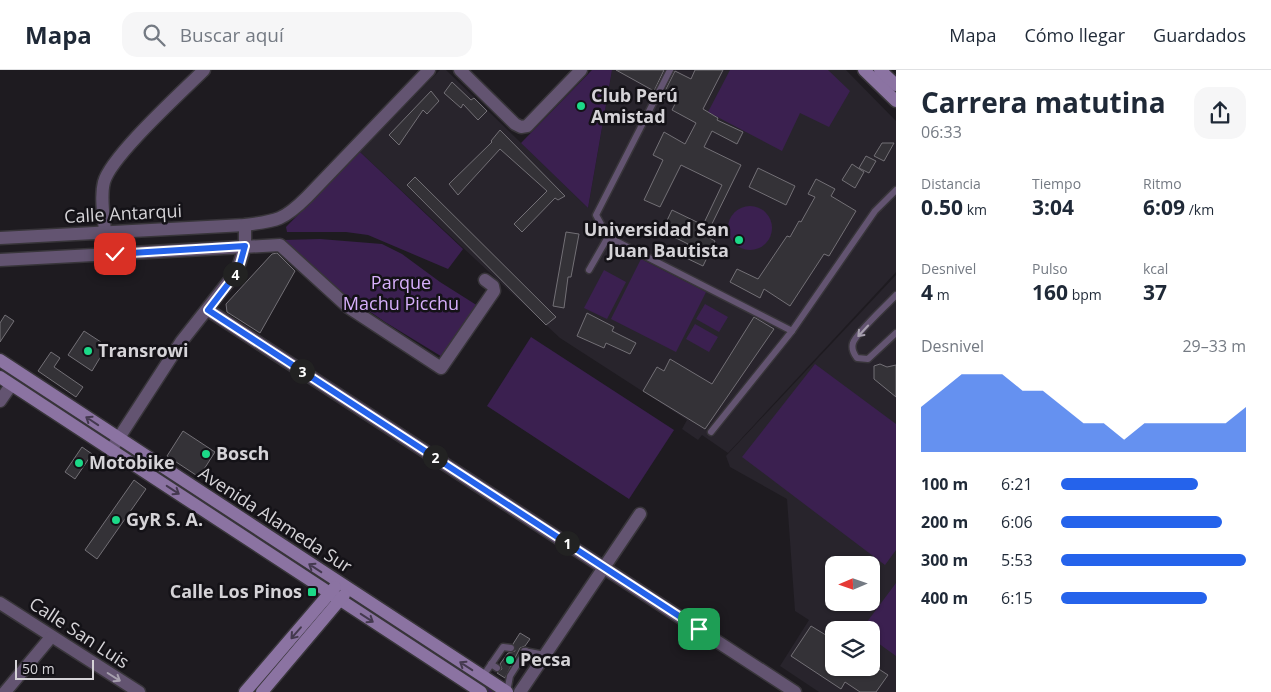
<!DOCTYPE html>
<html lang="es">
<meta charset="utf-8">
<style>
:root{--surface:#fff;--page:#f6f6f7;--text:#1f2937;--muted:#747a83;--line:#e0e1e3;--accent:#2563eb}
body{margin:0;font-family:"Open Sans",sans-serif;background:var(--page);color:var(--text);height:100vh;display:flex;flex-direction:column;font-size:19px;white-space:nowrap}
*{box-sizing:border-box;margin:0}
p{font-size:16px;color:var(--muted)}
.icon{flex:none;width:28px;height:28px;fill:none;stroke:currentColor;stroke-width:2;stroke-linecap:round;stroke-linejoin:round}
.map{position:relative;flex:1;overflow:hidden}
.side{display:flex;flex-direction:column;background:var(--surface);width:375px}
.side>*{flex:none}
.needle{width:32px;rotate:268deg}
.controls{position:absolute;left:825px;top:486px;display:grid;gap:10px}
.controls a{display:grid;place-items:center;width:55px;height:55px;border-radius:10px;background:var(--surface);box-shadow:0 1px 4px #0004;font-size:25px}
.scale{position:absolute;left:15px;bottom:12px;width:79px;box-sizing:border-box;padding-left:5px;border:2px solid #d5d3d7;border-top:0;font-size:14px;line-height:18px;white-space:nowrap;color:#d5d3d7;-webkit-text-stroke:4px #141217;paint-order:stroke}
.pin{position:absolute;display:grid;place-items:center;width:42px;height:42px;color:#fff;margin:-21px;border-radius:10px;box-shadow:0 2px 8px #0006}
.km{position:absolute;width:25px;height:25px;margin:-12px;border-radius:50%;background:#222;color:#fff;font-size:14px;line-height:25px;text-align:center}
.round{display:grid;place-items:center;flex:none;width:52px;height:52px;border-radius:15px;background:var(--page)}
.headline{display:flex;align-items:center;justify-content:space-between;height:85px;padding:0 25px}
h1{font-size:28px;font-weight:700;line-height:38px}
.metrics{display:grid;grid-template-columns:repeat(3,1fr);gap:8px;height:85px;padding:5px 25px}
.metrics div{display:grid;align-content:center}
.metrics b{font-size:21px;font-weight:700}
.metrics small{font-size:14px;font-weight:400}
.metrics p{font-size:14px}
.chart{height:140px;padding:10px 25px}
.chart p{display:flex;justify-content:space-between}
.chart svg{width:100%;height:90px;margin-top:5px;fill:var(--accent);opacity:.7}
ul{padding:0 25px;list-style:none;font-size:16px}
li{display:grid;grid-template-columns:80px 60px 1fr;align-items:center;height:38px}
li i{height:12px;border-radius:6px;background:var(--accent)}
header{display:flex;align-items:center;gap:30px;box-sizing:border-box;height:70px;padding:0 25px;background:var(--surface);border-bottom:1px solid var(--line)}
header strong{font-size:24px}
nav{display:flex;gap:28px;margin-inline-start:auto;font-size:18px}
.search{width:350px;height:45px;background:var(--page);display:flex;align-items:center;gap:12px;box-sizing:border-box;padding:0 18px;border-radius:15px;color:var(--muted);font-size:19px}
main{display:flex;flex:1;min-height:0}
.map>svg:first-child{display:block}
.built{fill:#28242c;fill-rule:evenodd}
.green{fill:#3b2050}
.building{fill:#343237;stroke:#737076}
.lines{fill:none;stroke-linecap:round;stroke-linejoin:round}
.lane-casing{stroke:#38353a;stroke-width:9}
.street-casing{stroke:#38353a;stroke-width:15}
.secondary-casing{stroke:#38353a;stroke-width:15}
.lane{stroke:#635471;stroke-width:6}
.street{stroke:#635471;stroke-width:12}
.secondary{stroke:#8b73a2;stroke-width:12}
.oneway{stroke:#a7a0ae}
.oneway2{stroke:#44394f}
.route-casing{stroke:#fff;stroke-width:10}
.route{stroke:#2563eb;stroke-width:6}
.poi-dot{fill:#1cd988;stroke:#141217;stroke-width:2}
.labels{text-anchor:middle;stroke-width:5;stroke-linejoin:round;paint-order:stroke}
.poi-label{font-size:18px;font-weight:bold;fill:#d5d3d7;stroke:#141217;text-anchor:start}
.street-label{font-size:18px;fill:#d5d3d7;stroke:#141217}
.park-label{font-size:18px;fill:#d7b0fc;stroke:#141217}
</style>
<header>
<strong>Mapa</strong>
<div class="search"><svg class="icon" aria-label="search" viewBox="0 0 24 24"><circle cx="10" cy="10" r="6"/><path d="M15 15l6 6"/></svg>Buscar aquí</div>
<nav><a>Mapa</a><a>Cómo llegar</a><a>Guardados</a></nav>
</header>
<main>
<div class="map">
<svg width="896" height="622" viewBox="0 0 896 622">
<rect width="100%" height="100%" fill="#1e1b20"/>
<g class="built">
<path d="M440,0H446L588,138L612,0H846L896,51V202L728,383L702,365L698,370L682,359L687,350L560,268L360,82Z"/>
<path d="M896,205V622H819L780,596L809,550L795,541L787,429L730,397L726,386ZM834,495H871V532H834ZM834,560H871V598H834Z"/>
</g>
<g class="green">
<path d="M592,0H612L588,138L521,73Z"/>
<path d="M730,0H828L850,21L829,57L800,43L782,81L708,42Z"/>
<path d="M360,82L463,179L448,199L368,165L346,162H287L286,157Z"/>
<circle cx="750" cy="158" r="22"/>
<path d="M320,169L382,174L402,184L440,212L478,236L444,288L385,252L330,214L283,170Z"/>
<path d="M641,189L706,222L676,282L611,249Z"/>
<path d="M604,200L626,212L607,249L584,238Z"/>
<path d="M705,234L728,247L719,262L696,249Z"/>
<path d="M695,254L718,267L709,282L686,269Z"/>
<path d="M531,267L674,360L629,429L487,336Z"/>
<path d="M815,294L896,354V480L885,495L742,387Z"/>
<path d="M896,513V586L871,568V560H861Z"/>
<path d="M356,530L498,622H489L354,534Z"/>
</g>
<g class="building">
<path d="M616,0H664L654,21Z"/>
<path d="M695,0H723L703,39L718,48L717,50L743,62L737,74L712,61L704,77L741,95L706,166L715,171L703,196L682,186L688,174L662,161L672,140L703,155L722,115L681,95L660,137L644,130L663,90L653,85L664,62L685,74L696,53L672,40L675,34L662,27L675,1L691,9Z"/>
<path d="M452,12L471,30L474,28L487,41L478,50L463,34L461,38L444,23Z"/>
<path d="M431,21L439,31L427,44L423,40L399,75L389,65Z"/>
<path d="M500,60L565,126L558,130L555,128L522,162L514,154L547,121L500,79L458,125L449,114L492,72L491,71Z"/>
<path d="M882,73H894L884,91L874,86Z"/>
<path d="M866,86L876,91L869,103L859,98Z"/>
<path d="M852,94L864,102L855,118L842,110Z"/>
<path d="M758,98L795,116L786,135L749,117Z"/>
<path d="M415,107L556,247L546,255L407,115Z"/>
<path d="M816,109L835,119L831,126L856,141L829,186L824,184L790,236L764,219L760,228L730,212L737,199L758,209L787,166L790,167L799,151L801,152L815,127L808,124Z"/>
<path d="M566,162L579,164L571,207H568L564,238L553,236Z"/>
<path d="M277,183L295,201L260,263L227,242L226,234L272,184Z"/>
<path d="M587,243L614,257L612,261L636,273L630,284L606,273L604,278L577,266Z"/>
<path d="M5,245L14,251L0,272V253Z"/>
<path d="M754,247L774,259L705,359L643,321L657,297L664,301L670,289L712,314Z"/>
<path d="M84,261L107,276L92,301L68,285Z"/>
<path d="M51,282L60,288L54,297L83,317L76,327L38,301Z"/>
<path d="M880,294L887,297L896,295V327L874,309V296Z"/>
<path d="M183,361L215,382L199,407L167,386Z"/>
<path d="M82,377L92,384L75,409L65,402Z"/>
<path d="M134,410L146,419L97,489L85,480Z"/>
<path d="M811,556L834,570V598H871V594L888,605L876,622H860L845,612L841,619L791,586Z"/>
<path d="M520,563L530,569L525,576L520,578L505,608L497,603L502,599L500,594L508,583L515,581L513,574Z"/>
</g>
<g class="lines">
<defs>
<g id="lane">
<path d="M608,167L596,145L670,0"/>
<path d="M589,200L608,167L792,261L711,362"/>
<path d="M896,225C887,235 856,263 853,273C851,279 854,284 857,288L868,289L896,263"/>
<path d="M792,261L875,141L896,120"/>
<path d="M524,581L545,585"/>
<path d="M491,594L497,598"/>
<path d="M483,606L503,577L511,578"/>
<path d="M507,622L510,606L526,581"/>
</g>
<g id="street">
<path d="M460,0L515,54L521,57L527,56L581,0"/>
<path d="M105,162C104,147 100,127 104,112C111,86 182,22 204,0"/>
<path d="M0,168L245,155C277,151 284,150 307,127L429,0"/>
<path d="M0,190L280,175L348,237L441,298L494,221L493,216L485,210"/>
<path d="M208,240L795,622"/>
<path d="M0,331L11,315"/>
<path d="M111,380L181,272L237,201L245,176V155"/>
<path d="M0,533L139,622"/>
<path d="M5,622L51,567"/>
<path d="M520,622L640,444"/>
</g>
<g id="secondary">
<path d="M864,0L896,31"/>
<path d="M880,0L896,15"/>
<path d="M0,290L507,622"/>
<path d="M0,307L481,622"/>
<path d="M245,622L335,517"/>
<path d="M262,622L344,525"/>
</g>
</defs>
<use href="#lane" class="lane-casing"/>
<use href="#street" class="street-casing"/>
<use href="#secondary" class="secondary-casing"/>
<use href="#lane" class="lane"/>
<use href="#street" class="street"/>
<use href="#secondary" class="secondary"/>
</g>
<defs><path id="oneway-shaft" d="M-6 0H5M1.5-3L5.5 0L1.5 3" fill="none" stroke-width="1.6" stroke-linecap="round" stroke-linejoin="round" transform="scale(1.25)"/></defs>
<g class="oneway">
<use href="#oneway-shaft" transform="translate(863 261) rotate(133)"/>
<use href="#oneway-shaft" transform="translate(114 607) rotate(32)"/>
</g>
<g class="oneway2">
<use href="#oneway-shaft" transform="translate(92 351) rotate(-146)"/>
<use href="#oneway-shaft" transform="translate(173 420) rotate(33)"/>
<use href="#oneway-shaft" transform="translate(315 498) rotate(-147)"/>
<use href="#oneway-shaft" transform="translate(367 548) rotate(33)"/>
<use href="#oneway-shaft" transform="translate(296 563) rotate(131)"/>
<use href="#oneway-shaft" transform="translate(466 596) rotate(-147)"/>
</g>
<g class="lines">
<defs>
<path id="route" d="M115,184L245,176L238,201L208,240L699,559"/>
</defs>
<use href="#route" class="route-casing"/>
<use href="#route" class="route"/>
</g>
<g class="poi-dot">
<circle cx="581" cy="36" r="5"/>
<circle cx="739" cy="170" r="5"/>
<circle cx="88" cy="281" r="5"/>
<circle cx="206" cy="384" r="5"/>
<circle cx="79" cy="393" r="5"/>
<circle cx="116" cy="450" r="5"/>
<rect x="307" y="517" width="10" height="10" rx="2.5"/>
<circle cx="510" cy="590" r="5"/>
</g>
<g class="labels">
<g class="poi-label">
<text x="591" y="32">Club Perú<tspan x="591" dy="21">Amistad</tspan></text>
<text x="729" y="166" text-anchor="end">Universidad San<tspan x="729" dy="21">Juan Bautista</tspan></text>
<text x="98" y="287">Transrowi</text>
<text x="216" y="390">Bosch</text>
<text x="89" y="399">Motobike</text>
<text x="126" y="456">GyR S. A.</text>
<text x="302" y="528" text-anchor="end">Calle Los Pinos</text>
<text x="520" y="596">Pecsa</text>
</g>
<g class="street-label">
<text transform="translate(123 144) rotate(-3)" y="6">Calle Antarqui</text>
<text transform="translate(275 450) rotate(33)" y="6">Avenida Alameda Sur</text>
<text transform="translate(79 563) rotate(33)" y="6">Calle San Luis</text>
</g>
<g class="park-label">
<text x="401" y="219">Parque<tspan x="401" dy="21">Machu Picchu</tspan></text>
</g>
</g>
</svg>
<div class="controls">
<a><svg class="needle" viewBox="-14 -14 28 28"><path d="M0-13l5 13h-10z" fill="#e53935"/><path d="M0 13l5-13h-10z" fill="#747a83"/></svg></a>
<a><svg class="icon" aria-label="layers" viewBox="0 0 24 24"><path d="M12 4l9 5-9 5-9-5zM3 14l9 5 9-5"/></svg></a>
</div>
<div class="scale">50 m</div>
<div class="pin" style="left:699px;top:559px;background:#1e9e55"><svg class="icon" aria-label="arrive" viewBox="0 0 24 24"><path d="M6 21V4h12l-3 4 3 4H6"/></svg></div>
<div class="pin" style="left:115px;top:184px;background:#d93025"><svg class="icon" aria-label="check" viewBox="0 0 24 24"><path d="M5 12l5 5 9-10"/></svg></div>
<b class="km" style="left:567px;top:473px">1</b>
<b class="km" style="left:435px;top:387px">2</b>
<b class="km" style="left:302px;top:301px">3</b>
<b class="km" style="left:235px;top:204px">4</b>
</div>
<section class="side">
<div class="headline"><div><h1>Carrera matutina</h1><p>06:33</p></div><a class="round"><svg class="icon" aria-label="share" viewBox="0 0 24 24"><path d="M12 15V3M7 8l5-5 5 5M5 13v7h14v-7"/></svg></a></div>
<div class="metrics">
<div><p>Distancia</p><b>0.50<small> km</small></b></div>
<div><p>Tiempo</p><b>3:04</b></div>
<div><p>Ritmo</p><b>6:09<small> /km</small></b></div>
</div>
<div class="metrics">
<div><p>Desnivel</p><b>4<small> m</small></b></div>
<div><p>Pulso</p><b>160<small> bpm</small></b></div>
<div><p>kcal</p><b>37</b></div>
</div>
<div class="chart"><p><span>Desnivel</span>29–33 m</p>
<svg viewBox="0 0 160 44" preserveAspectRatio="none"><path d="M0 44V22L10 14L20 6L30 6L40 6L50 14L60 14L70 22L80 30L90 30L100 38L110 30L120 30L130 30L140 30L150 30L160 22V44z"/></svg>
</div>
<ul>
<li><b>100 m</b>6:21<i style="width:74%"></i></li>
<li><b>200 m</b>6:06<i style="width:87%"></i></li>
<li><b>300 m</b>5:53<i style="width:100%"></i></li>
<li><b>400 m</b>6:15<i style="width:79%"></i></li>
</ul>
</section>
</main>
